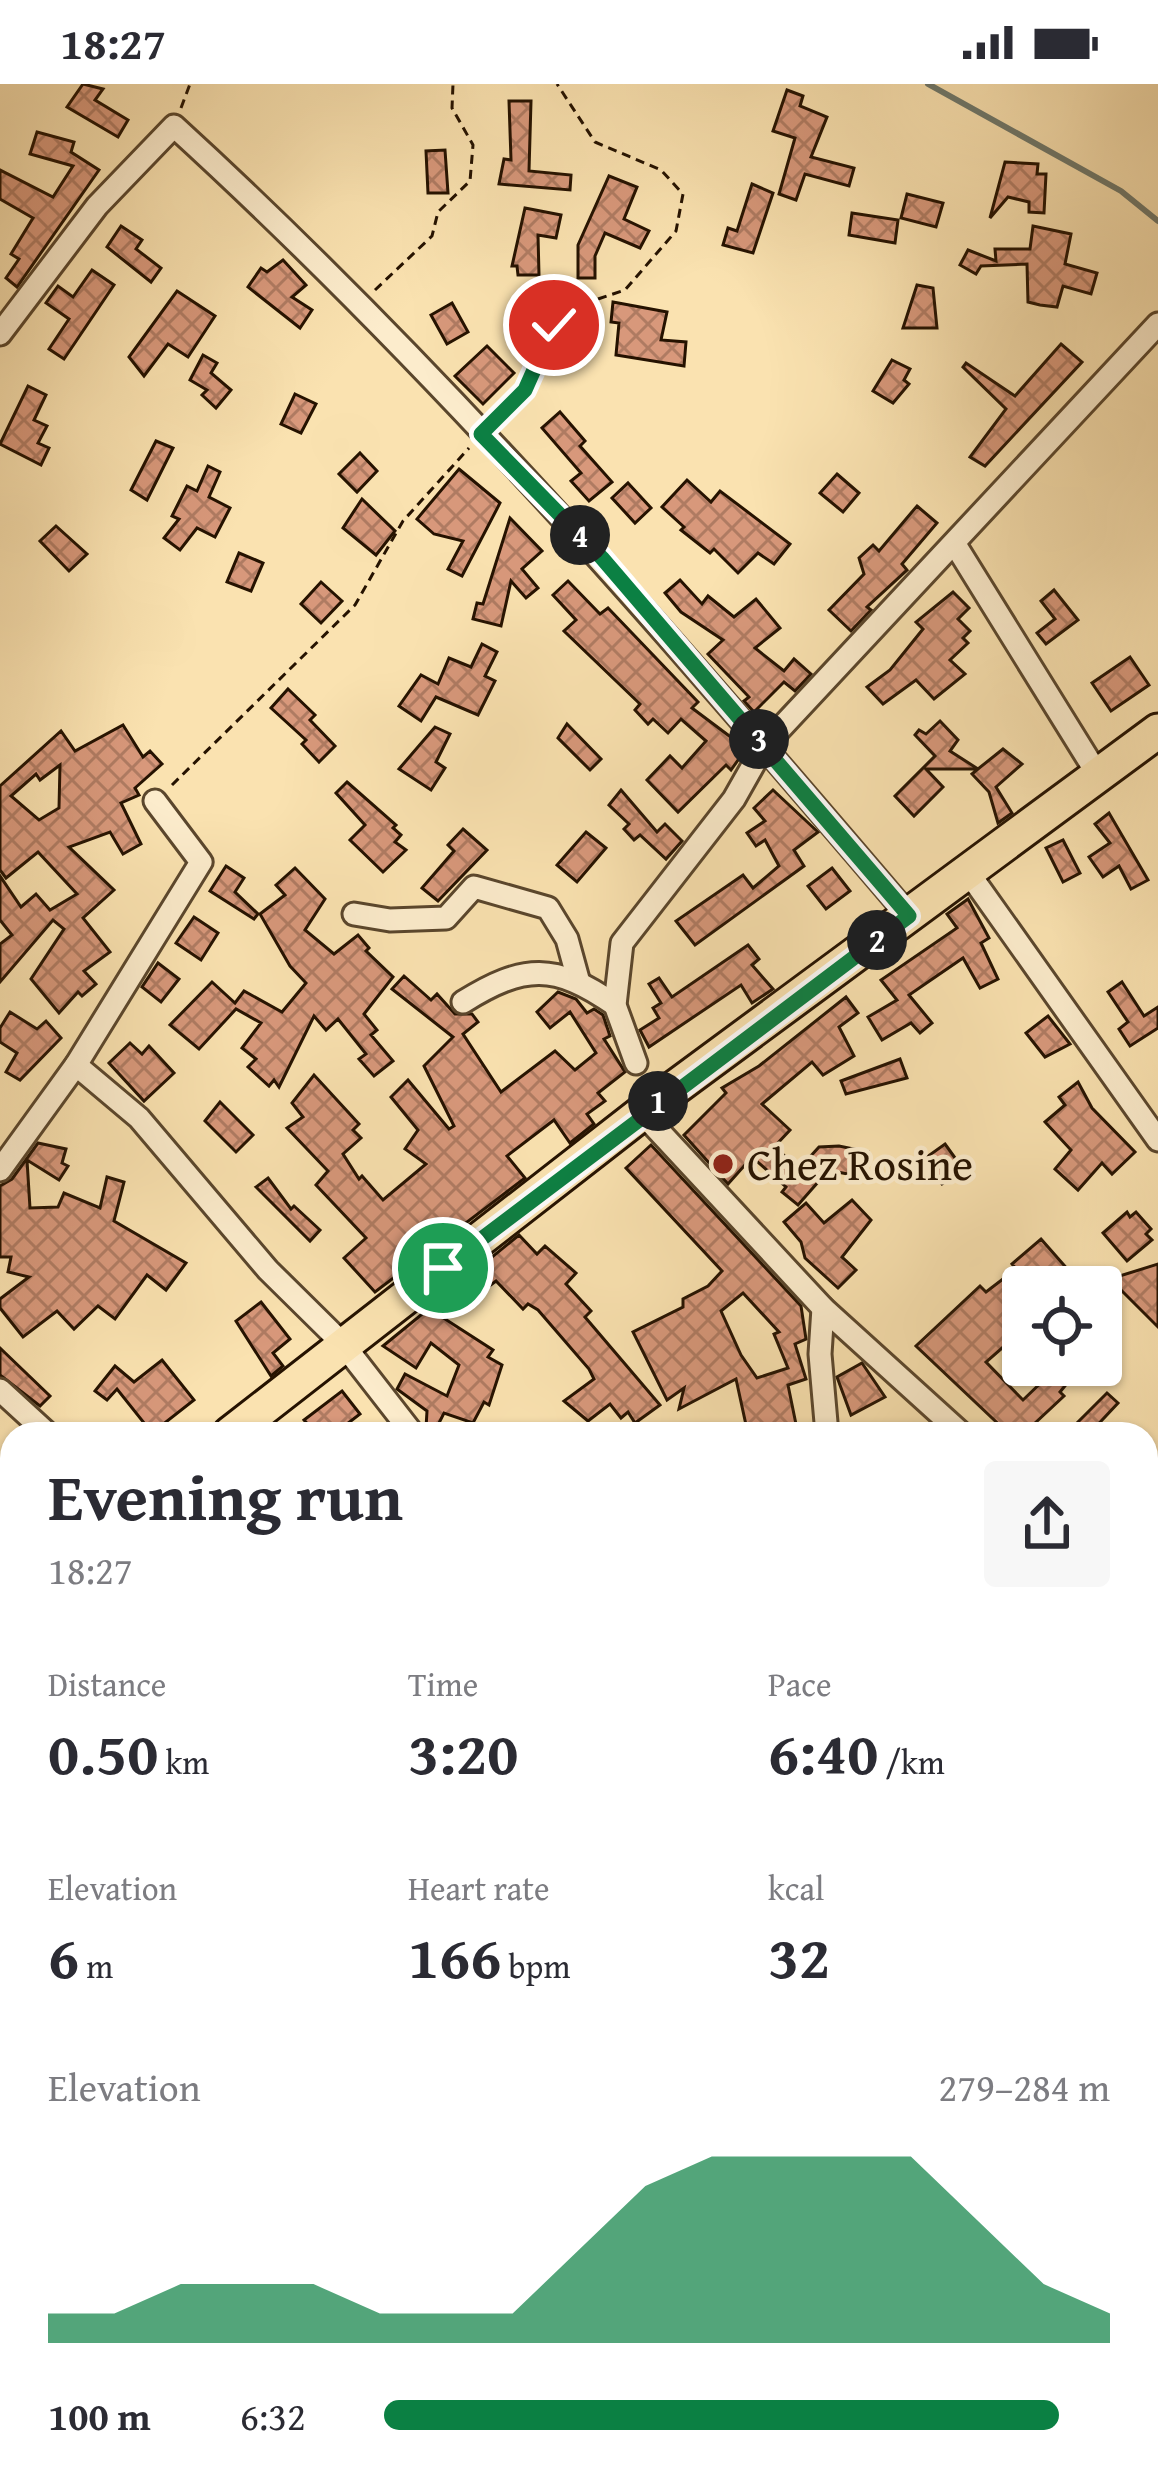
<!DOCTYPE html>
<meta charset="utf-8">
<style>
:root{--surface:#fff;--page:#f7f7f7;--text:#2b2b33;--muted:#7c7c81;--accent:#0b8043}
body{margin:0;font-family:"Gentium Book Plus",serif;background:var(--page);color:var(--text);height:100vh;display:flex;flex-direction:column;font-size:45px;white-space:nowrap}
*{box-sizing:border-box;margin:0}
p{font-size:39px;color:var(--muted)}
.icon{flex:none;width:66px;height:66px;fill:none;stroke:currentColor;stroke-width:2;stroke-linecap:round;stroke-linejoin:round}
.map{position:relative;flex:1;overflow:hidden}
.drawer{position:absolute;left:0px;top:1338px;width:1158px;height:1065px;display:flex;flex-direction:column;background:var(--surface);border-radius:36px 36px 0 0;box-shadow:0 3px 9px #0004}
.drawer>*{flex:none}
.buttons{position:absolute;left:1002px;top:1182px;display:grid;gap:24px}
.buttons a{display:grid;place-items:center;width:120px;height:120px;border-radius:12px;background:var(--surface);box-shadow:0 3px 9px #0004;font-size:60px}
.pin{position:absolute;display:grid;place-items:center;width:102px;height:102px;color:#fff;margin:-51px;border:6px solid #fff;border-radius:50%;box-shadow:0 3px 12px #0007}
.km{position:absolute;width:60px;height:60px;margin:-30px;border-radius:50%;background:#222;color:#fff;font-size:33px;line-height:60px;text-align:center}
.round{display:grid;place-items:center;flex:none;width:126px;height:126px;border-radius:12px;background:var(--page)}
.overview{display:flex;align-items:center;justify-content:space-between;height:204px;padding:0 48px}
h1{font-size:66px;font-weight:700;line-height:90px}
.figures{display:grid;grid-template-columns:repeat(3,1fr);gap:18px;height:204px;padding:12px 48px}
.figures div{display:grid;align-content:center}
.figures b{font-size:60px;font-weight:700}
.figures small{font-size:33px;font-weight:400}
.figures p{font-size:33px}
.chart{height:336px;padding:24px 48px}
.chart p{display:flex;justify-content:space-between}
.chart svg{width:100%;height:216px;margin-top:12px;fill:var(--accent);opacity:.7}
ul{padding:0 48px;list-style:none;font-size:39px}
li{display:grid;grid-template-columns:192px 144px 1fr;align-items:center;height:90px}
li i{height:30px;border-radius:15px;background:var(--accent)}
.status{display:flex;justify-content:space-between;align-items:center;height:84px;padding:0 60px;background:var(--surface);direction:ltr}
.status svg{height:33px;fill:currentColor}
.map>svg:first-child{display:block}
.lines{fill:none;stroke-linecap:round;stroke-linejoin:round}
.stream{stroke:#6f786b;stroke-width:6}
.building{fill:url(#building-cross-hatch);stroke:#251200;stroke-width:3;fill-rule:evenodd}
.minor-casing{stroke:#5a462c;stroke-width:27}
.primary-casing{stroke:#251200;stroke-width:39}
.path{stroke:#251200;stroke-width:3;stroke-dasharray:9 6;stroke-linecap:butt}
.minor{stroke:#fceccc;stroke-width:21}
.primary{stroke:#fae2b0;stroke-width:33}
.route-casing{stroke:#fff;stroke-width:24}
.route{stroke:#0b8043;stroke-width:15}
.poi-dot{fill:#8f2418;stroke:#fceccc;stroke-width:4.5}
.labels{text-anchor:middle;stroke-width:9;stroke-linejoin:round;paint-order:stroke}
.poi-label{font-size:45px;fill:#251200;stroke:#fceccc;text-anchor:start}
</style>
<div class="status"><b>18:27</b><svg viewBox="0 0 49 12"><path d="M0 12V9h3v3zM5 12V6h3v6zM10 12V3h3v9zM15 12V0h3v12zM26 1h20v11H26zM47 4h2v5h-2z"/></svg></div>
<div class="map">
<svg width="1158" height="2401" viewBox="0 0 1158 2401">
<defs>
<pattern id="building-cross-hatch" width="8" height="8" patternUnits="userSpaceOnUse" patternTransform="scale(3)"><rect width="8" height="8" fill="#d8987b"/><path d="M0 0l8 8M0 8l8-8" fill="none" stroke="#af7b62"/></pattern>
</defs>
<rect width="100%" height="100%" fill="#fae2b0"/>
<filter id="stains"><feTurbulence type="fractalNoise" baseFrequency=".00167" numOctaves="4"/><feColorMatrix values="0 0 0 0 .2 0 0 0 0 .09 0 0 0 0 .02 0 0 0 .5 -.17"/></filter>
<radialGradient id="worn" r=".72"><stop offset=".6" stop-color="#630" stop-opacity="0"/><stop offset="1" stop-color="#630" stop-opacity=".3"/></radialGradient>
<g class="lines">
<path class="stream" d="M928,0L1121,107L1158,137"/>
</g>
<g class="building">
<path d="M83,0L103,5L95,16L128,36L118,53L67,23Z"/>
<path d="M787,6L803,12L800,22L827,33L811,73L854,84L849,102L805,90L796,116L779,110L795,54L773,47Z"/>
<path d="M509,17H531L529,87L571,91L570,106L499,100L504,75L511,76Z"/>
<path d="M37,48L74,58L71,68L99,86L17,203L6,194L19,175L11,170L33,134L0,115V86L53,113L73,82L30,70Z"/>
<path d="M445,66L448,109H428L426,67Z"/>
<path d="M1005,78L1038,80L1037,90H1046L1044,129L1029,128V118L1008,113L990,134Z"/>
<path d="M609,92L637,103L624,135L649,147L640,164L605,149L595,172V194H578V161Z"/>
<path d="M752,100L773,109L753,169L723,161L728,144L737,147Z"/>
<path d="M907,110L943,119L936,143L901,134Z"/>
<path d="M525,124L561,131L556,154L538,151L539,191H518L517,182H512Z"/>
<path d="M852,129L898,136L895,159L849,151Z"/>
<path d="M121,142L142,156L136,165L161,184L151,198L107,163Z"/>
<path d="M1033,142L1071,150L1065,180L1097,189L1091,210L1063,202L1057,223L1040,221L1028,218L1027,180L981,182L976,190L960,181L968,166L996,177L995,165H1030Z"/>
<path d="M283,176L306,201L292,213L312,226L300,244L248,203L261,184L267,188Z"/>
<path d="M92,186L114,201L64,275L49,265L69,235L46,219L58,202L73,213Z"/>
<path d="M917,201L933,204L937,244H903Z"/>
<path d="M177,207L215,232L188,273L168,260L144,292L129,273Z"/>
<path d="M613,218L667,228L661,256L686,258L684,282L616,271L619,239L611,238Z"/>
<path d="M452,219L468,248L447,260L431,231Z"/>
<path d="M1061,260L1082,278L985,382L970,373L1006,325L963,283L966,279L1015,312Z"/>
<path d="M487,262L514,289L483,320L455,292Z"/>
<path d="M203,271L217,279L211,289L231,306L216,324L202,311L207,306L190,296Z"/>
<path d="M892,276L910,285L904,296L909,300L893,319L873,307Z"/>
<path d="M28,302L46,311L34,336L47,342L38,359L49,364L41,381L0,360Z"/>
<path d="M295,310L316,320L301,349L281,340Z"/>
<path d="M560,328L585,357L580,362L612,398L589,417L571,397L581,389L542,344Z"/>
<path d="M156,357L173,364L147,416L131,406Z"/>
<path d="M360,369L377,387L357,408L339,390Z"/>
<path d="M208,382L220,388L209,413L230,424L215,453L197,444L180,466L164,454L179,435L172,432L187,402L197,407Z"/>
<path d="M459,385L500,419L462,492L448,485L463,457L434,450L417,435Z"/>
<path d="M837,390L859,409L843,428L820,409Z"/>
<path d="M687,396L711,418L720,407L790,460L774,480L758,469L738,489L714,465L710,469L681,446L684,443L662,423Z"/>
<path d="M628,399L651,424L635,439L612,414Z"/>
<path d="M362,415L395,447L376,471L343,444Z"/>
<path d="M917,422L937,439L902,480L907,486L867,523L871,526L851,547L829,526L864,490L859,474L873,461L879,467Z"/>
<path d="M510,434L542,467L522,485L538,504L526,514L511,497L501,542L473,535L477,519L483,520Z"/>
<path d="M56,442L87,470L69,487L40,457Z"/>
<path d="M239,469L263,479L251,507L227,498Z"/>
<path d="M680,496L702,520L708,512L734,533L756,515L780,544L755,564L784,587L794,575L811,590L795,607L784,598L754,628L744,617L749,613L708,570L723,556L681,528L665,509Z"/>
<path d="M568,497L600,530L608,524L698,618L692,624L740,660L743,669L731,686L726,681L678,728L647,696L670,672L682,684L706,657L681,635L668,649L653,635L648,640L635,626L640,620L564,547L576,536L553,511Z"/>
<path d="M321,498L342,517L321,539L301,520Z"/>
<path d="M1054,506L1078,536L1046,560L1037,549L1055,535L1041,517Z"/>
<path d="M953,508L969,524L958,535L970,547L963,554L968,559L950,576L965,590L934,615L916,596L883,620L867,603L890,586L923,545L916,538Z"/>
<path d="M482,560L497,568L485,592L495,597L478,631L436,613L421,637L399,622L421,591L438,600L449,574L471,583Z"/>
<path d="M1130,573L1149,601L1111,627L1092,599Z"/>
<path d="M288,605L315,631L310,636L335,662L319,678L302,660L306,656L271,624Z"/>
<path d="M940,637L958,656L950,667L978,685L1003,665L1022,680L996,703L1012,729L998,739L989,708L972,690L978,685H926L943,703L914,732L895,712L935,672L915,651L919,646L926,650Z"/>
<path d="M567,640L601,675L590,686L558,654Z"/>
<path d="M123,641L143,673L150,667L162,680L135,704L139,711L121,719L141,760L123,770L110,748L69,763L114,806L83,834L110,868L84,887L96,900L82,912L78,908L59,929L31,895L64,845L53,836L0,898V860L12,851L0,836V792L21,823L36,810L50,826L77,810L38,768L6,794L0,786V702L61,647L75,667ZM60,681L59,724L39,736L11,712L36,690L40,696Z"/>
<path d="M435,643L450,650L436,678L445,684L431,706L399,685Z"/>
<path d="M347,698L396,741L393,744L401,751L395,758L406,766L383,788L350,756L365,741L336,709Z"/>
<path d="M621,706L657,748L665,740L682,757L666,775L640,751L634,756L624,745L629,740L609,721Z"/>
<path d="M773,706L818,748L794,766L804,782L695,861L676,837L743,791L753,804L779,782L765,756L756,762L747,749L765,737L754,724Z"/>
<path d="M1109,729L1148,796L1131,805L1119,782L1103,793L1089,773L1110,759L1095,740Z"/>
<path d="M463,745L487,766L438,817L422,804L454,767L448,761Z"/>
<path d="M586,748L606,764L577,798L557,781Z"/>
<path d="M1063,756L1080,789L1063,798L1046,764Z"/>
<path d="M226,782L244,794L235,808L258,830L254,835L210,807Z"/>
<path d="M295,784L325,815L305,846L334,870L358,851L369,864L366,867L393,893L364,930L377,946L371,951L393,977L374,992L359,975L366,970L338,935L326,946L314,932L279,1003L274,996L269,1002L248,983L256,975L242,964L261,939L236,925L199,965L170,941L212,898L235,919L244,907L282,928L306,899L290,882L260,830L285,811L276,801Z"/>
<path d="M832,784L850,807L826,825L808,802Z"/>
<path d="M968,815L989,854L981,859L998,895L980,904L963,874L909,911L932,939L920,949L911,939L882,956L868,933L897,916L881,896L957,844L947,830Z"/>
<path d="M194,833L218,849L201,876L176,859Z"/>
<path d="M748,861L759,875L752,881L773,905L752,919L741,901L649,963L640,946L659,934L653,924L661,919L649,900L659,894L672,913Z"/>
<path d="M158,879L179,895L161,918L142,903Z"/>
<path d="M404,892L431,916L437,910L455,930H472L478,938L463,950L501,1008L555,967L575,986L596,969L570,928L550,944L537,928L558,908L576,915L587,929L594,925L603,931L610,952L604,955L625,988L598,1009L605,1017L587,1030L594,1040L570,1059L554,1036L507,1072L525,1094L375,1208L344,1174L366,1154L316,1101L328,1087L287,1044L303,1033L292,1019L314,991L359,1040L353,1046L361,1054L343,1070L359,1095L362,1092L383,1116L426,1080L405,1065L418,1046L391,1013L408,996L449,1045L454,1042L424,982L453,953L392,905Z"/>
<path d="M1122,898L1144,932L1158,923V944L1130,962L1119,945L1128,938L1108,908Z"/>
<path d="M846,913L858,929L839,943L854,972L823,991L812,978L762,1020L790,1046L775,1062L798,1086L819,1063L839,1062L868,1068L863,1093L822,1085L826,1089L798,1121L782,1108L786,1103L752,1073L728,1100L684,1051L726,1009L722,1004L759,982Z"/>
<path d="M10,928L37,945L46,937L61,954L20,996L6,988L17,969L0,958V944Z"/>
<path d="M1048,932L1070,960L1045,973L1026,949Z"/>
<path d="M130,959L142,970L149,962L174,989L144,1017L109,979Z"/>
<path d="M900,975L907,994L846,1010L841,997Z"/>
<path d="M1078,998L1092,1024L1135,1068L1112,1090L1102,1079L1078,1106L1055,1085L1071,1066L1045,1038L1065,1021L1059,1013Z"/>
<path d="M220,1018L253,1051L236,1068L205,1037Z"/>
<path d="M38,1059L66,1065L62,1079L68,1082L59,1096L27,1076L30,1124L58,1123L64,1109L100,1124L107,1093L124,1098L114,1137L186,1179L166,1206L147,1191L115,1235L98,1222L74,1245L57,1227L23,1253L0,1224V1215L29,1193L8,1188L11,1173H0V1102L12,1095Z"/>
<path d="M945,1060L963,1085L942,1100L924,1075Z"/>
<path d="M651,1061L801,1222L806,1255L795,1260L806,1295L788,1301L798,1350H748L736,1295L679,1325L684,1304L667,1316L633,1248L683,1223V1215L708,1202L722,1187L626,1084ZM743,1209L779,1248L774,1250L788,1284L757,1294L741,1271L721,1227Z"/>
<path d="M268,1094L291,1125L294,1122L320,1146L310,1157L256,1103Z"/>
<path d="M852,1116L871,1136L842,1173L856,1186L838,1204L805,1174L801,1158L784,1138L806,1119L824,1139Z"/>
<path d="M1127,1128L1130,1133L1136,1128L1151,1145L1146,1150L1152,1156L1127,1177L1103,1149Z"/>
<path d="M519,1151L537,1170L545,1162L576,1189L566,1200L591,1227L585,1233L660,1321L635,1339L628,1328L621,1334L610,1320L588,1337L564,1317L594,1295L589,1285L538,1226L528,1220L523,1225L496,1197L445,1235L493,1266L488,1273L502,1281L489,1321L484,1318L473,1339L444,1329L435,1347L426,1344L427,1327L397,1305L405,1290L447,1312L459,1281L431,1259L416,1284L383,1262Z"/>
<path d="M1041,1155L1070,1188L1061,1195L1069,1203H1005L1023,1224L1014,1235L1023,1243V1268L1010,1257L986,1278L1023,1316L1050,1290L1039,1281H1082L1060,1308L1064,1312L1033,1341L1043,1350H1009L916,1262L980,1202L986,1208L1016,1185L1012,1180Z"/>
<path d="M1158,1180V1243L1110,1195Z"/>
<path d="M261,1218L290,1255L273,1269L283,1282L271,1292L236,1237Z"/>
<path d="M0,1264L50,1312L40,1322L0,1291Z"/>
<path d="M162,1276L194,1316L152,1349L117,1305L107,1316L95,1307L115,1282L134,1298Z"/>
<path d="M862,1279L885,1313L851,1331L837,1293Z"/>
<path d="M342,1307L360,1330L334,1350H316L304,1336Z"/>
<path d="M1107,1309L1118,1319L1089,1350H1066Z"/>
</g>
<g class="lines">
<defs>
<g id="minor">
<path d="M0,250L97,122L174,42C440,285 676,558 909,832"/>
<path d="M956,462L1098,691"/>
<path d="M968,788L1158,1056"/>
<path d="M354,830L390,836L446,834L474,803L548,824L567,855L578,895"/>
<path d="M463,918C524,880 555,879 615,921"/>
<path d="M636,979L615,921L622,859L734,715L764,662L1158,240"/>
<path d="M76,981L139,1034L268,1186L343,1260L413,1350"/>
<path d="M642,1029L823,1224L962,1350"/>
<path d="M0,1086L76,981L201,778L155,717"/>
<path d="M823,1224L820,1270L827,1350"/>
<path d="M0,1306L48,1350"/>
<path d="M1146,1516L1158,1527"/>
<path d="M0,1613L12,1622"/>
<path d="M1146,1834L1158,1830"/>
<path d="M178,2391L185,2401"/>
<path d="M1080,2391L1084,2401"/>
<path d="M79,2401L111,2391"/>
</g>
<g id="primary">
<path d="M230,1350L665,1011L1158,647"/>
<path d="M0,1570L12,1558"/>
</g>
</defs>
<use href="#minor" class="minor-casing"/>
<use href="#primary" class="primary-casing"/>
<g class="path">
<path d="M181,24L190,0"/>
<path d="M375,206L432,152L438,128L470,97L473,61L452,24L453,0"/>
<path d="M496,335L525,306L553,241L571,224L625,206L676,147L683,110L661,86L595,58L557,0"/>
<path d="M172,701L355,521L403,437L469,364"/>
<path d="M0,2035L12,2043"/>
<path d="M1146,2191L1158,2188"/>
<path d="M0,2197L12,2187"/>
<path d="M0,2247L12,2257"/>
<path d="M0,2357L12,2322"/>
<path d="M0,2360L12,2347"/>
<path d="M228,2397L229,2401"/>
</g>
<use href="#minor" class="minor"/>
<use href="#primary" class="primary"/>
</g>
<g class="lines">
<defs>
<path id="route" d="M443,1184L909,832L602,474L481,350L525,306L554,241"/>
</defs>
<use href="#route" class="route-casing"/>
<use href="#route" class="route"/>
</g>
<circle class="poi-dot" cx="723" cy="1080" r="12"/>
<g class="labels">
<g class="poi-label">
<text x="747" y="1096">Chez Rosine</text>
</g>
</g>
<rect width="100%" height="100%" filter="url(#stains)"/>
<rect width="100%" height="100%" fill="url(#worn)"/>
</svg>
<div class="buttons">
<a><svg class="icon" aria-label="locate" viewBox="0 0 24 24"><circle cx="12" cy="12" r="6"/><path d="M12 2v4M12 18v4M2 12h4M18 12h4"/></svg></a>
</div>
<div class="pin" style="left:443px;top:1184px;background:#1e9e55"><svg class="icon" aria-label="arrive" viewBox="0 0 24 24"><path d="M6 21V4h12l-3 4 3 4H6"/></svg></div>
<div class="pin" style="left:554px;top:241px;background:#d93025"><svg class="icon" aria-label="check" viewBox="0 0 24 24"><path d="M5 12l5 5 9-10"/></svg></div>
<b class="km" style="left:658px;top:1017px">1</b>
<b class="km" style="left:877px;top:856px">2</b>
<b class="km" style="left:759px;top:655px">3</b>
<b class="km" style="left:580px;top:451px">4</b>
<section class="drawer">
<div class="overview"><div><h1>Evening run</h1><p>18:27</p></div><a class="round"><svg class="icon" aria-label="share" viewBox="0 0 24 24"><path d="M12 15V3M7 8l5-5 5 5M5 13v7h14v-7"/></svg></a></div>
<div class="figures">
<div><p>Distance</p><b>0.50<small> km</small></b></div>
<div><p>Time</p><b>3:20</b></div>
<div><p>Pace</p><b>6:40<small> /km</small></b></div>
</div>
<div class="figures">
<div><p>Elevation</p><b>6<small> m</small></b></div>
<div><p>Heart rate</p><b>166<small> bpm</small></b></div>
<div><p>kcal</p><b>32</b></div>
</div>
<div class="chart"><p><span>Elevation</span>279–284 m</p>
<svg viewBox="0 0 160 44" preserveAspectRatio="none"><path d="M0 44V38L10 38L20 32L30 32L40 32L50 38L60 38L70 38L80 25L90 12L100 6L110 6L120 6L130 6L140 19L150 32L160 38V44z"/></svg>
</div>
<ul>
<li><b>100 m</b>6:32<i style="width:93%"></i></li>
</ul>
</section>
</div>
